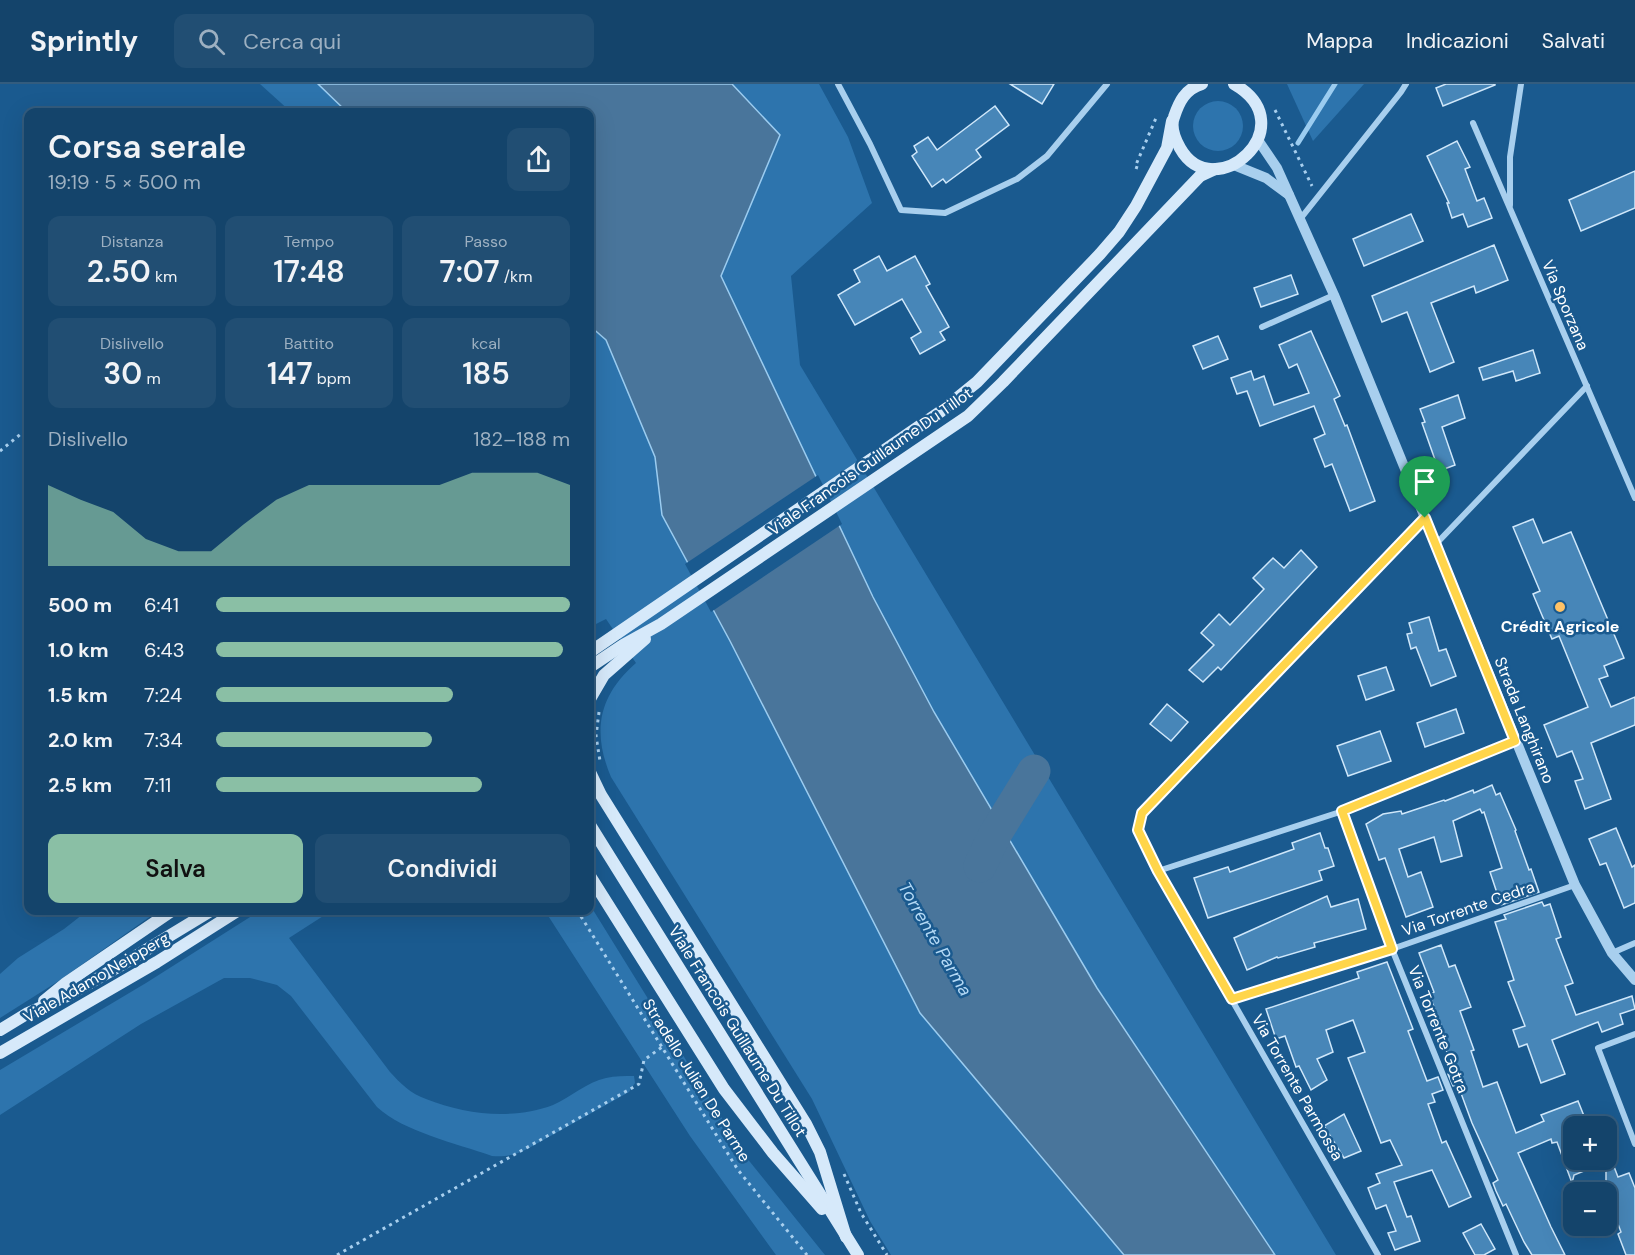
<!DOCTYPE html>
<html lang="it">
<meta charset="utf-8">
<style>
:root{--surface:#14446b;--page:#214e73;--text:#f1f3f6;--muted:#9db0c1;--line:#335c7e;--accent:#8abfa5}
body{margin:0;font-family:"DM Sans",sans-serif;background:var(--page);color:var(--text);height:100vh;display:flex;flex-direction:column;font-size:22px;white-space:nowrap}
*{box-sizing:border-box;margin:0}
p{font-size:20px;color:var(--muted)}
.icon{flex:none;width:33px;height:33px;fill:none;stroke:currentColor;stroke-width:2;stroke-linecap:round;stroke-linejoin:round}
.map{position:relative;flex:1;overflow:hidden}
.side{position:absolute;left:24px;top:24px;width:570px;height:807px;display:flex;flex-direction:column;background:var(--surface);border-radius:12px;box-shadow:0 6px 24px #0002,0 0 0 2px var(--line)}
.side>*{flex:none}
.controls{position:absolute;left:1563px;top:1032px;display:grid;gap:12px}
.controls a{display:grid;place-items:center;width:54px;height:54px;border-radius:12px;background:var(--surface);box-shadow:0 6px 24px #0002,0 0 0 2px var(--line);font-size:30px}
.pin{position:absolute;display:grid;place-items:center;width:51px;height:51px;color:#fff;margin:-62px -26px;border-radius:50% 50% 50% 0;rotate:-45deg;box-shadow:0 0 6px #0007}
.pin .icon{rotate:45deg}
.round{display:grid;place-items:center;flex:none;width:63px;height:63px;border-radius:12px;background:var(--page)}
.overview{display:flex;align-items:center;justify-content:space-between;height:102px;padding:0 24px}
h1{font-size:33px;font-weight:600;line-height:45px}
.stats{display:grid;grid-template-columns:repeat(3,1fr);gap:9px;height:102px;padding:6px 24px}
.stats div{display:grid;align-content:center;border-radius:12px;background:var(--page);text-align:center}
.stats b{font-size:30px;font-weight:600}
.stats small{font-size:16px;font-weight:400}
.stats p{font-size:16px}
.chart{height:168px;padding:12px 24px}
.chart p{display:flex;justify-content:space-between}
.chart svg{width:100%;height:108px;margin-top:6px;fill:var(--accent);opacity:.7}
.cta{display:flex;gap:12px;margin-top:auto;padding:12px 24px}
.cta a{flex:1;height:69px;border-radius:12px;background:var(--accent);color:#111;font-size:24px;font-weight:600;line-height:69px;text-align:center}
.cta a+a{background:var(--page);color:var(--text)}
ul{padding:0 24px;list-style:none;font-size:20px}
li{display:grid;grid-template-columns:96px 72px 1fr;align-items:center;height:45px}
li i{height:15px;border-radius:8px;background:var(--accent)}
header{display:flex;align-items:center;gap:36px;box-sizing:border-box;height:84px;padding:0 30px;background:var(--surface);border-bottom:2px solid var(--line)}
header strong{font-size:28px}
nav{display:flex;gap:33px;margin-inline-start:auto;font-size:21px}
.search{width:420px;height:54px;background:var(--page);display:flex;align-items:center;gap:15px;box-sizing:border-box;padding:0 21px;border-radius:12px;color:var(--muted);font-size:22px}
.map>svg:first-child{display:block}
.green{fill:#2d74ad}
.water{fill:#49759b;stroke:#9bccf0;stroke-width:1.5}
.pier{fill:#1a5a8f}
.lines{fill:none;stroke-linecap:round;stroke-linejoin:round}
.stream{stroke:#9bccf0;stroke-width:5}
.river{stroke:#49759b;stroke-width:33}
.building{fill:#4786b8;stroke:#cfe7fa;stroke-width:1.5}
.path{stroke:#a8cfee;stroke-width:3;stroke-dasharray:3 4.5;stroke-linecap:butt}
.minor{stroke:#a8cfee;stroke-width:6}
.tertiary{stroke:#a8cfee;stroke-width:10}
.secondary{stroke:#d6e9fa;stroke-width:12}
.route-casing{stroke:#fff;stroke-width:12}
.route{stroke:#ffd54a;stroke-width:8}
.poi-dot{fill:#ffc266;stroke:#1a5a8f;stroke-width:2}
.labels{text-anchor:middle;stroke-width:5;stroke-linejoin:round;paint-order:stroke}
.street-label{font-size:16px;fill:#fff;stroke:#1a5a8f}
.poi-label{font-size:16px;font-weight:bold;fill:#fff;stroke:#1a5a8f}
.water-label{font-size:18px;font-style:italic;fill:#b4d9f5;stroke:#1a5a8f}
</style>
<header>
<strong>Sprintly</strong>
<div class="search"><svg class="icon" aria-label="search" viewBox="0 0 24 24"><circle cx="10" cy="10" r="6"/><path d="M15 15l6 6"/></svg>Cerca qui</div>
<nav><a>Mappa</a><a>Indicazioni</a><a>Salvati</a></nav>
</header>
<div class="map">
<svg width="1635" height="1171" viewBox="0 0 1635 1171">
<rect width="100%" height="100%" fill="#1a5a8f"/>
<g class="green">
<path d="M260,0H318L347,28H291Z"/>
<path d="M732,0H819L848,53L872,119L791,192L800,281L1336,1171H1275L1097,904L934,628L873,513L721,192L780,51Z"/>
<path d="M1287,0H1364L1313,57Z"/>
<circle cx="1218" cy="42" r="25"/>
<path d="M590,242L606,256L655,373L662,431L730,557L920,929L1124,1171H891L870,1137L812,1015L611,693C592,648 598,612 636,579L606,535L590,543Z"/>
<path d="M590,821L746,1073L825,1171H776L690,1052L545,827L590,826Z"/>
<path d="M261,826L331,827L289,854L390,988C400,999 411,1010 426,1015C466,1031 513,1036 553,1021C571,1013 587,998 606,994C615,992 625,992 634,992L635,999L629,1008L529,1064C516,1071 507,1073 492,1072C456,1059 404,1048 377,1023L291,912L277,901L250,894H224L141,940L0,1031V986L146,899Z"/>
<path d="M87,827H158L57,898L0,934V890L18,874L64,845Z"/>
</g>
<path class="water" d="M318,0H732L780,51L721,192L873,513L934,628L1097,904L1275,1171H1124L920,929L730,557L662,431L655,373L606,256L590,242V28H347Z"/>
<path class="pier" d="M818,391L842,440L711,528L685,480Z"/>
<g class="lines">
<path class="stream" d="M1298,59L1335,0"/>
<path class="river" d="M980,782L994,752L1034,687"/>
</g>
<g class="building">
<path d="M1010,0H1054L1042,20Z"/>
<path d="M1446,0H1495V1L1443,22L1436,4Z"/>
<path d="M995,22L1009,41L976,66L981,73L946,99L943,95L932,103L912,72L917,68L914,62L928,53L937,66Z"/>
<path d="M1457,57L1470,83L1465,85L1477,117L1484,114L1492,134L1468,143L1463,130L1452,134L1447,119H1449L1427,72Z"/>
<path d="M1635,87V124L1581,147L1569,116Z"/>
<path d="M1411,130L1423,157L1364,182L1353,155Z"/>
<path d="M1494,161L1508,196L1476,209L1474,202L1431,219L1454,278L1430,288L1407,228L1382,238L1372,212Z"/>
<path d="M879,172L887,187L915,172L930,200L926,202L949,243L940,248L945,256L920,270L911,254L921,248L902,215L855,241L838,211L860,198L854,186Z"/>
<path d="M1291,191L1298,210L1261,223L1254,204Z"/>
<path d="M1311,247L1340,312L1334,315L1345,342L1347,341L1375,417L1350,427L1332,380L1325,383L1314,355L1325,350L1314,322L1260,342L1247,307L1237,310L1231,294L1251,287L1254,296L1264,292L1274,321L1309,309L1297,280L1289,284L1279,261Z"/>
<path d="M1218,252L1228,275L1203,285L1193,262Z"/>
<path d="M1533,266L1540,289L1516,297L1513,287L1483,296L1479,284Z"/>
<path d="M1458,311L1465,334L1442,343L1455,381L1439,387L1422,339L1425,338L1420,325Z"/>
<path d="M1533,435L1543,459L1571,448L1624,574L1604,582L1608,592L1599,595L1611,623L1635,613V641L1591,659L1611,715L1585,725L1575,697L1583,695L1572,667L1557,673L1544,641L1588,623L1559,552L1552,555L1533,510L1540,507L1513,443Z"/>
<path d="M1301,466L1317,483L1221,586L1218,583L1203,598L1189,586L1214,561L1201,549L1219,530L1230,541L1264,505L1253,494L1273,474L1284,484Z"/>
<path d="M1429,533L1439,567L1446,565L1456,592L1431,602L1416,563L1411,565L1407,550L1412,549L1409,539Z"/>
<path d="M1386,583L1394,606L1366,616L1358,592Z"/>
<path d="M1167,620L1188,638L1171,657L1150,640Z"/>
<path d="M1456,625L1464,649L1425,663L1417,639Z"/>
<path d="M1380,647L1391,677L1348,692L1337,662Z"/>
<path d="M1492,701L1496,711L1500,709L1516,746L1515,747L1529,786L1531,785L1539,808L1501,821L1490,788L1502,784L1484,728L1482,729L1480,725L1453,737L1462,772L1441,778L1434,753L1399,765L1408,793L1421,788L1433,823L1406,833L1385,774L1379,776L1366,740L1383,730L1401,727L1402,730L1444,716L1445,717L1473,706L1474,709Z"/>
<path d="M1616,744L1632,783L1635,781V819L1624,824L1606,779L1600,781L1589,755Z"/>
<path d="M1320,749L1325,764H1328L1334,782L1319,787L1322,796L1208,834L1194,794L1228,783L1230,788L1294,765L1292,759Z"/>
<path d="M1327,812L1331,823L1358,815L1366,845L1314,859L1315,863L1278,874L1277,873L1247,886L1234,854Z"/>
<path d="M1542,818L1544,822L1550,820L1561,853L1556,855L1573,899L1565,902L1576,931L1632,912L1635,925L1620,930L1623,940L1602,948L1598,938L1552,956L1565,990L1541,999L1527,960L1519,963L1513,946L1525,942L1508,898L1514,896L1495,838L1506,835L1504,831Z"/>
<path d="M1441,861L1449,883L1455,881L1471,923L1460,927L1474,966L1471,967L1483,1003L1497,998L1516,1049L1544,1037L1541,1031L1578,1017L1588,1042H1574V1076H1606L1608,1067L1618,1093L1629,1089L1635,1104V1171H1626L1618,1150L1621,1148L1606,1109V1078L1574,1091L1572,1099L1557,1058L1552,1059L1551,1055L1518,1069L1551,1143L1565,1171H1532L1524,1158L1506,1120L1503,1122L1496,1107L1493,1099L1498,1096L1472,1039L1458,1001L1453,1002L1448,990L1454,987L1440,950L1444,949L1429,910L1434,908L1419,869Z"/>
<path d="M1387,878L1413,945L1408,947L1427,997L1438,993L1443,1006L1432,1010L1435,1018L1428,1020L1442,1059L1446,1057L1471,1113L1449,1123L1432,1086L1394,1098L1407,1133L1411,1132L1420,1157L1395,1166L1388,1149L1396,1147L1386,1121L1376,1125L1368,1104L1380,1099L1376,1090L1402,1081L1390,1056L1381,1059L1348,974L1365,968L1353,936L1326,946L1333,968L1317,975L1327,996L1311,1006L1299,982L1296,983L1285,952L1276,955L1266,925L1359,894L1357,888Z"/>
<path d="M1344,1030L1361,1067L1344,1074L1324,1042Z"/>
<path d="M1481,1140L1495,1165L1484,1171H1475L1463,1149Z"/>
</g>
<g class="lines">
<g class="path">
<path d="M1275,26L1312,102"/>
<path d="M1138,84L1135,83L1156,34"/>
<path d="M0,367L28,344"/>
<path d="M599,628L596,652L600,677"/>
<path d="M590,643L596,644"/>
<path d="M577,826L738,1086L807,1171"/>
<path d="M844,1090L861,1129L887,1171"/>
<path d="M337,1171L639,1000L644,976L662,963"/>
</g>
<g class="minor">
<path d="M838,0L870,60L901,126L945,129L1017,95L1047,72L1107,0"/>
<path d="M1473,39L1635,414"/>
<path d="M1510,121V73L1521,0"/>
<path d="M1301,134L1401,8L1406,0"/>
<path d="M1262,243L1334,211"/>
<path d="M1436,460L1587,302"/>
<path d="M1343,727L1392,865L1516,1171"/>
<path d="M1158,787L1343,727L1515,657"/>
<path d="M1612,869L1635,859"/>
<path d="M1232,915L1392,865L1575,801"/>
<path d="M1635,950L1598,964L1635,1060"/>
<path d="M1378,1171L1158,787L1138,746L1142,729L1425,433"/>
</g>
<g class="tertiary">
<path d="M1258,56L1277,84L1334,211L1575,801L1612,869L1635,896"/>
<path d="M1234,81L1266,94L1289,111"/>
</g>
<g class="secondary">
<path d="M1202,0C1185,5 1179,18 1174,33C1170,43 1175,55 1180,64C1214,124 1307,42 1234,0"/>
<path d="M590,568L940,328L977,298L1100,170L1119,148L1136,122L1167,64L1172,37"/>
<path d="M590,583L623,561L661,540L968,332L1003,298L1200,92L1215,85"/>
<path d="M590,615L604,591L645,555"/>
<path d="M590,688L601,711L806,1040L820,1068L846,1153"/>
<path d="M590,741L858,1171"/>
<path d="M590,792L724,1005L773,1069L822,1125"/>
<path d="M44,917L66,899L173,826"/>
<path d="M0,946L28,929L67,912L123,880L212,826"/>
<path d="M0,969L157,878L239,826"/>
</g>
</g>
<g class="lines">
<defs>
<path id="route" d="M1425,434L1515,657L1342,727L1392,865L1232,915L1158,787L1138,746L1142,729Z"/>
</defs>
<use href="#route" class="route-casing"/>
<use href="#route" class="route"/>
</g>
<circle class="poi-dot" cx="1560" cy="523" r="6"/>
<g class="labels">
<g class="street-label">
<text transform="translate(1566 221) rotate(67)" y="6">Via Sporzana</text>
<text transform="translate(870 377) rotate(-35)" y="6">Viale Francois Guillaume Du Tillot</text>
<text transform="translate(1525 636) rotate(68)" y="6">Strada Langhirano</text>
<text transform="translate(1468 824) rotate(-19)" y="6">Via Torrente Cedra</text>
<text transform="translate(96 893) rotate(-30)" y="6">Viale Adamo Neipperg</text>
<text transform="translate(1439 945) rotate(68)" y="6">Via Torrente Gotra</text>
<text transform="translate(738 947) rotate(58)" y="6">Viale Francois Guillaume Du Tillot</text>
<text transform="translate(697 996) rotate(58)" y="6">Stradello Julien De Parme</text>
<text transform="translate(1298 1003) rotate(60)" y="6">Via Torrente Parmossa</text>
</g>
<g class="poi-label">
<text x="1560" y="548">Crédit Agricole</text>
</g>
<g class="water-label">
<text transform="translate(935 855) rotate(60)" y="6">Torrente Parma</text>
</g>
</g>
</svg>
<div class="controls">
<a>+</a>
<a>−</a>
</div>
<div class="pin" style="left:1425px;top:434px;background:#1e9e55"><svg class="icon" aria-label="arrive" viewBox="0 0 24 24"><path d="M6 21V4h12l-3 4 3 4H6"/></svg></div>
<section class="side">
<div class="overview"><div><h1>Corsa serale</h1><p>19:19 · 5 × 500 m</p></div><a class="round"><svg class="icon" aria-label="share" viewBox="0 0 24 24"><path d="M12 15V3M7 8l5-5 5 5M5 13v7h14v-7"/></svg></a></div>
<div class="stats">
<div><p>Distanza</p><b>2.50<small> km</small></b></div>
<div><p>Tempo</p><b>17:48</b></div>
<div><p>Passo</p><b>7:07<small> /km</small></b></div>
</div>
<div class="stats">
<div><p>Dislivello</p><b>30<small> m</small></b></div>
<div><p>Battito</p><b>147<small> bpm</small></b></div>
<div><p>kcal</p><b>185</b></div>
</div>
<div class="chart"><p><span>Dislivello</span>182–188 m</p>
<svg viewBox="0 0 160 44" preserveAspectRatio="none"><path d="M0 44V11L10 17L20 22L30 33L40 38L50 38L60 27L70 17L80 11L90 11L100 11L110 11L120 11L130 6L140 6L150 6L160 11V44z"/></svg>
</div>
<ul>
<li><b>500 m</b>6:41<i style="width:100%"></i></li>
<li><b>1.0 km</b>6:43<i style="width:98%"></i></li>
<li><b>1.5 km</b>7:24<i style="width:67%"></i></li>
<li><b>2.0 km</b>7:34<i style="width:61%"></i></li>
<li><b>2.5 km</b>7:11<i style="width:75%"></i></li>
</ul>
<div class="cta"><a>Salva</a><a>Condividi</a></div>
</section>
</div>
